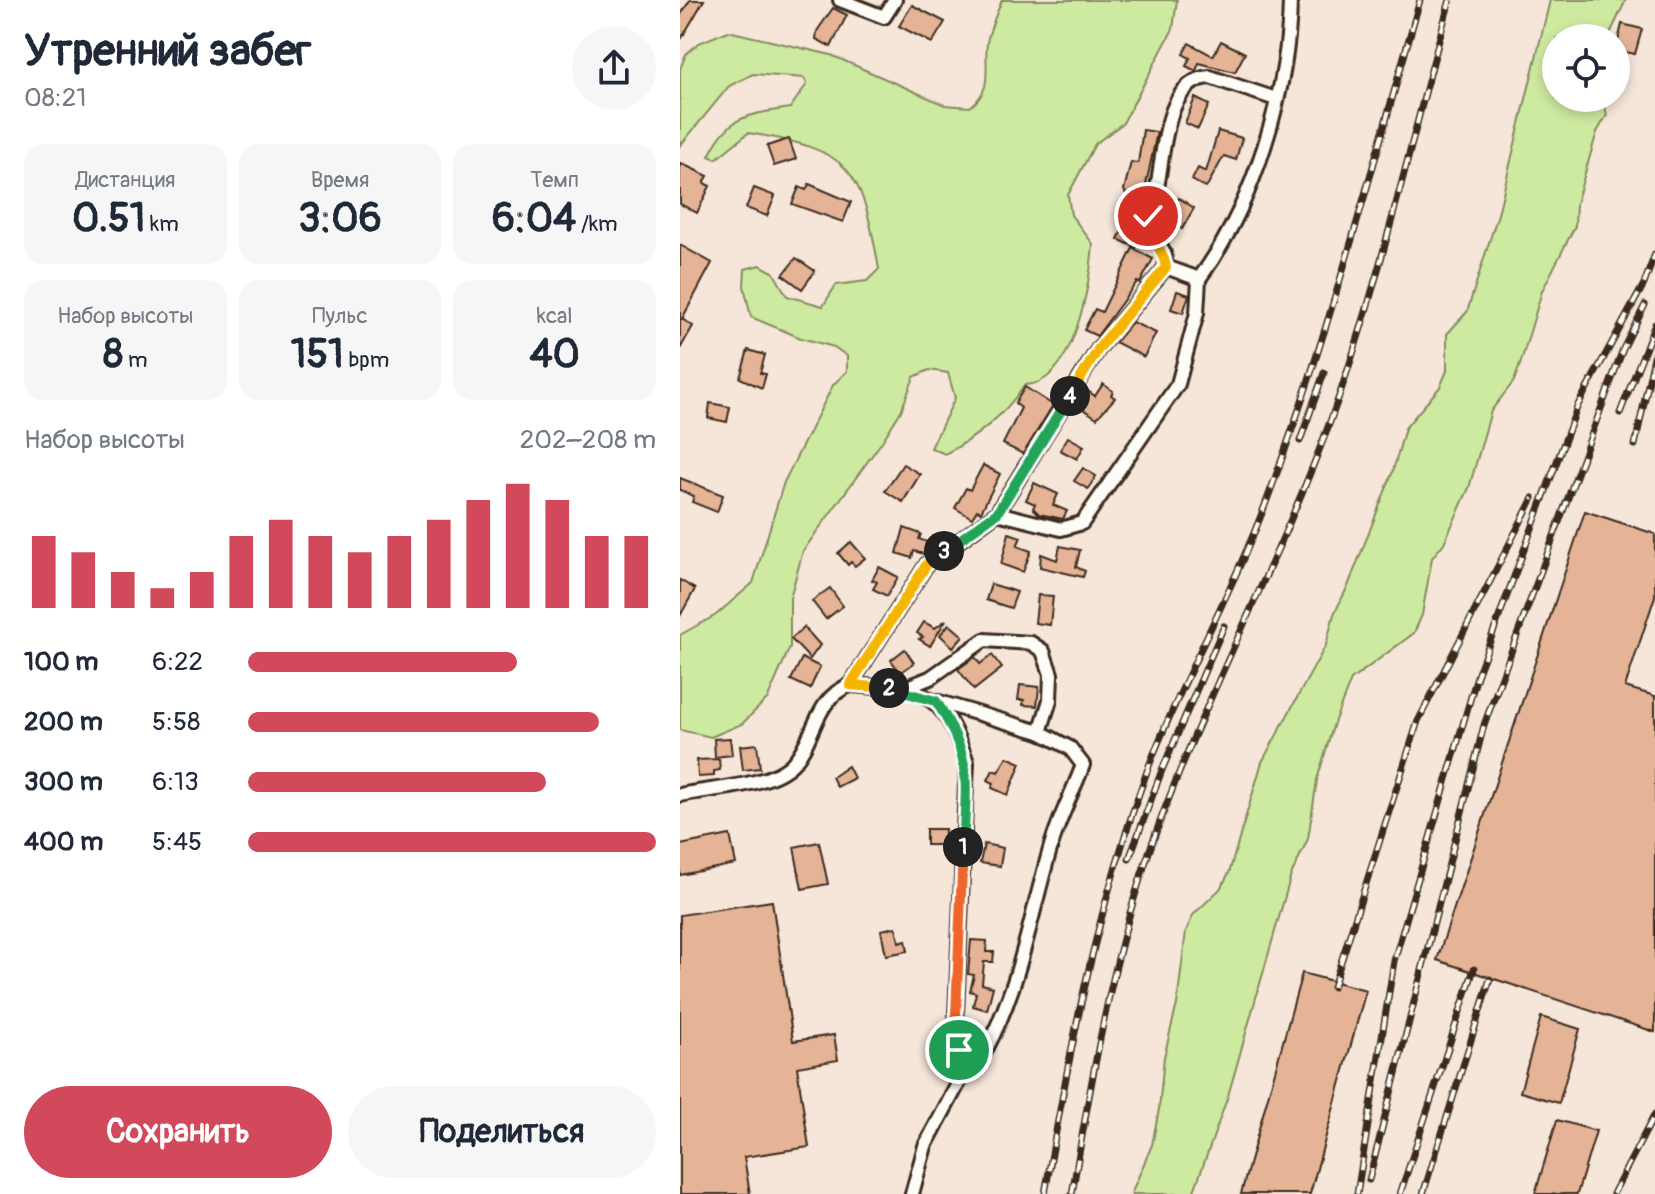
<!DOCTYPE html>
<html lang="ru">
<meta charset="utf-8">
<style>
:root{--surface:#fff;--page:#f6f6f7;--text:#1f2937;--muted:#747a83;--accent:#d1495b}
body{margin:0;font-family:Pangolin,sans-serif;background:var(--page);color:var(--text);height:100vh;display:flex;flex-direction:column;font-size:30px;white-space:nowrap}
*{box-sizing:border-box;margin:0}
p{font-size:26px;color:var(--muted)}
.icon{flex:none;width:44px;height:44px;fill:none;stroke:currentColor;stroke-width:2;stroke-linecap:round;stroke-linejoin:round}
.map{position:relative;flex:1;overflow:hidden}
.panel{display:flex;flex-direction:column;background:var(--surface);width:680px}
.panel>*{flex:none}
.fabs{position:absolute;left:862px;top:24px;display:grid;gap:16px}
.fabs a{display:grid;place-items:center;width:88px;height:88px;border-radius:50%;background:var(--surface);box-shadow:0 4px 12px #0003;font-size:40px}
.pin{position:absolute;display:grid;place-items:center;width:68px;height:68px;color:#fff;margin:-34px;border:4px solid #fff;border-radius:50%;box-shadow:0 2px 8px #0007}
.km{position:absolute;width:40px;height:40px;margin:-20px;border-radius:50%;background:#222;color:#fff;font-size:22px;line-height:40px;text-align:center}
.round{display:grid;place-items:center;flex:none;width:84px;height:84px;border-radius:42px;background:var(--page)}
.headline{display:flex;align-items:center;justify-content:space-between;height:136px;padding:0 24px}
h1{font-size:44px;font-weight:700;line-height:60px}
.figures{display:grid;grid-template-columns:repeat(3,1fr);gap:12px;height:136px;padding:8px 24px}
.figures div{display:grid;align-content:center;border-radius:20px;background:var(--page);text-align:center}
.figures b{font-size:40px;font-weight:700}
.figures small{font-size:22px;font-weight:400}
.figures p{font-size:22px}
.chart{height:224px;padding:16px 24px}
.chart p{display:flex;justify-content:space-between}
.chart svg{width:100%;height:144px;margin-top:8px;stroke:var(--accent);stroke-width:6}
.cta{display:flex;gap:16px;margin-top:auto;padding:16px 24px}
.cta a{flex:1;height:92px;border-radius:48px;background:var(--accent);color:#fff;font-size:32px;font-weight:700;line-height:92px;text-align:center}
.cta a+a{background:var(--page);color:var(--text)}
ul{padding:0 24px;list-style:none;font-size:26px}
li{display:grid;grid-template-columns:128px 96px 1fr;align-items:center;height:60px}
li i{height:20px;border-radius:10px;background:var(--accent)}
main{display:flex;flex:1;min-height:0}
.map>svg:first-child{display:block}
.green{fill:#ceeaa0;stroke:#848a5f;stroke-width:2}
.building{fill:#e5b497;stroke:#3b2a1e;stroke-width:2}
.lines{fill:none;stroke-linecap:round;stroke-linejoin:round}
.minor-casing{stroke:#3b2a1e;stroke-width:18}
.minor{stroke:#fdfcf7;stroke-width:12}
.rail-casing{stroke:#3b2a1e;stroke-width:7}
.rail{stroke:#fdfcf7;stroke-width:4;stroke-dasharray:12;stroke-linecap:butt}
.split-1-casing{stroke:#fff;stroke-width:16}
.split-2-casing{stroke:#fff;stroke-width:16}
.split-3-casing{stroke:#fff;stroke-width:16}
.split-4-casing{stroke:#fff;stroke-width:16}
.split-5-casing{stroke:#fff;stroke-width:16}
.split-1{stroke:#f0652b;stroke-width:10}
.split-2{stroke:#22a559;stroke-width:10}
.split-3{stroke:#f5b400;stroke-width:10}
.split-4{stroke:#22a559;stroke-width:10}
.split-5{stroke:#f5b400;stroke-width:10}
</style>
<main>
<section class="panel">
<div class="headline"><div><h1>Утренний забег</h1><p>08:21</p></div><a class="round"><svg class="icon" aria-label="share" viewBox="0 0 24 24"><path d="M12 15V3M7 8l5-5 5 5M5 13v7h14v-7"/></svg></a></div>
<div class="figures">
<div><p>Дистанция</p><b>0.51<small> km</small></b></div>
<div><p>Время</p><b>3:06</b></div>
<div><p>Темп</p><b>6:04<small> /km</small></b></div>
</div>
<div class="figures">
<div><p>Набор высоты</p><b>8<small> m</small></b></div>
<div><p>Пульс</p><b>151<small> bpm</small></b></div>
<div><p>kcal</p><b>40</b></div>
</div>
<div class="chart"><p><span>Набор высоты</span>202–208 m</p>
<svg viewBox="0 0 160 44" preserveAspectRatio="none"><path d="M5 44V22M15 44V27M25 44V33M35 44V38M45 44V33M55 44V22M65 44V17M75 44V22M85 44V27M95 44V22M105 44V17M115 44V11M125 44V6M135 44V11M145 44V22M155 44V22"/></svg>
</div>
<ul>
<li><b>100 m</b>6:22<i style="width:66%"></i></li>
<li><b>200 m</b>5:58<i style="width:86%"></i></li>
<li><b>300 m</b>6:13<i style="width:73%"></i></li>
<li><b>400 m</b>5:45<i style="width:100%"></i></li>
</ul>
<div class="cta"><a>Сохранить</a><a>Поделиться</a></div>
</section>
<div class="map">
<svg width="975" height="1194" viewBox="0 0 975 1194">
<rect width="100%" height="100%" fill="#f6e6da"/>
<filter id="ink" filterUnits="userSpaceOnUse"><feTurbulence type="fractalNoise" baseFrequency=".0125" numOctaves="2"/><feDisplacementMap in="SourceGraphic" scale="16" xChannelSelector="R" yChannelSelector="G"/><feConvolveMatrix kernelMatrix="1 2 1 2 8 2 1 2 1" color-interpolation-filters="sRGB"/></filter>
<g filter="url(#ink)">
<g class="green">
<path d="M322,0H497L493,29L443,123L415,144L388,195L391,215L413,244C410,283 394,386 344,385C326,414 296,438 265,454L251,448L275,398L268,373L249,370L234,377L221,411L201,443L123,551L110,598V647L88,698L62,724L31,737L0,730V635L36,615L73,583L104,482L153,385L167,371V356L154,347L121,338L71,317L64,286L65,269L80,265L93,272L107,296L143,306L156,285L187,281L199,269C181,167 173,150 68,133L36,159L29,156C49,114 68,115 110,108L127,84L124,78L73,74L49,86L0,146V69L6,54L19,43L48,31L151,55L265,105L290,107C314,89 304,69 307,43C309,29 317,13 322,0Z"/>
<path d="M870,0H946L928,38H876V98H923L927,115L917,132L896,204L895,226L862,291L841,362L834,381L811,411L789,488L764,543L752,558L742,615L734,633L671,680L654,723L637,780L628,839L611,875L548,1096L513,1194H451L472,1145L479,1109L484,1057L497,1004L506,931L513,915L540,889L549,873L582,762L646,645L654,614L668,586L713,471L725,428L760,387L767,371V334L787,312L818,214Z"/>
</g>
<g class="building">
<path d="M10,0H24L0,41V16Z"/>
<path d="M232,5L265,22L252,43L219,26Z"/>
<path d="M153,8L167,15L151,47L136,39L137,31Z"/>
<path d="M942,24L962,29L955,54L936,50Z"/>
<path d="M541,41L565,53L555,72L519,63L516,71L506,66L510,58L503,54L509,43L533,56Z"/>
<path d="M515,98L529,105L518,129L505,123Z"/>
<path d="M463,130L477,132L457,228L462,235L456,248L438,239L448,219L442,218L448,198L444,190L451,162L458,163Z"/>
<path d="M538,131L562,138L556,160L544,156L526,188L512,180L518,168L526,172Z"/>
<path d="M109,139L116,159L94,166L87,146Z"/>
<path d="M0,163L28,176L24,183L30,186L17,213L0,204Z"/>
<path d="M129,184L171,202L163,222L112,204L119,187L126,190Z"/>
<path d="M74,188L95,196L87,216L66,208Z"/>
<path d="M499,198L514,208L502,229L486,219Z"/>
<path d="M0,245L32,263L2,319L13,326L0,349Z"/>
<path d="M453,248L473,259L460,283L457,282L417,336L404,330L415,309L422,312Z"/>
<path d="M116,258L135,271L122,289L103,275Z"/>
<path d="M497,291L509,295L503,313L491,309Z"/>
<path d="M452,322L476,333L464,357L435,342Z"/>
<path d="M68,350L85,355L80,373L86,374L82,388L60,378Z"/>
<path d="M423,384L433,391L431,395L435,398L417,418L395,404L405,389L415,396Z"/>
<path d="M345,387L373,405L343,454L323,444L341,408L335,403Z"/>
<path d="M30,403L50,407L47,422L28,418Z"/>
<path d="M388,437L404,446L397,459L380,450Z"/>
<path d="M223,464L240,474L223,502L205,491Z"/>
<path d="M303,465L320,474L301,512L297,510L292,518L275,508L286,488L290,490Z"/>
<path d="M403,468L416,476L408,489L394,481Z"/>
<path d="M0,478L43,495L37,512L12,502L14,496L0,490Z"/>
<path d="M354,483L378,494L373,505L387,511L383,519L359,514L353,508L355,504L346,500Z"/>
<path d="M905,511L975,534V596L945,687L975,696V1032L757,960Z"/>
<path d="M224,528L241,534L239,539L247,542L244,554L234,551L232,558L217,553Z"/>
<path d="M329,533L341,537L337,546L351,551L343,572L321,564Z"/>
<path d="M171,542L185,558L175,566L171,562L168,565L158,553Z"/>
<path d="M380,546L400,550L396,567L405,571L403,577L360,567L361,554L377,560Z"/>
<path d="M199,567L218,577L207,596L193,589L197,582L192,580Z"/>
<path d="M0,580L15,589L0,616Z"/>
<path d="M311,584L337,592L331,608L306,600Z"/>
<path d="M150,588L163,606L146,619L132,601Z"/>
<path d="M358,595L373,596L370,625L355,623Z"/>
<path d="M266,620L250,646L239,639L243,637L237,633L244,622L255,628Z"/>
<path d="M269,624L283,636L273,647L260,635Z"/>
<path d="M124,627L140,645L130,659L111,639Z"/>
<path d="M225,649L234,663L220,673L211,660Z"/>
<path d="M312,655L322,668L294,690L278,669L295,657L300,664Z"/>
<path d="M122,658L140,667L130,689L111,680Z"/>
<path d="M340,685L359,687L357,706L343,705L344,700H338Z"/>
<path d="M50,738L52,755L35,757L34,739Z"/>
<path d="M77,744L80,768L63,770L60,746Z"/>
<path d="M327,757L341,763L328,795L312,788L314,783L308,780L313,770L318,772Z"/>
<path d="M39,759L40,770L34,771V776L18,777L17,760Z"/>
<path d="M168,766L174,778L157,787L152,777Z"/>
<path d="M246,829H265L264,845H246Z"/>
<path d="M50,835L56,864L0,875V845Z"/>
<path d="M139,842L148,884L122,889L114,847Z"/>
<path d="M304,844L323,848L320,866L300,863Z"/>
<path d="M92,901L113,1041L154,1035L158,1060L117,1067L129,1147L64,1157L70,1194H0V915Z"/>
<path d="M216,927L219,942L226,940L228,951L206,955L201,930Z"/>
<path d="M291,940L307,941L306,952H314L313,962H304L302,984L313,987L307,1010L293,1006L296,993L290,991L294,975L288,974Z"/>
<path d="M622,973L686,990L630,1194H561Z"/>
<path d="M861,1017L900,1029L879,1103L840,1092Z"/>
<path d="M877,1120L916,1131L897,1194H855Z"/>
</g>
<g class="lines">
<defs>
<g id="minor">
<path d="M160,0L204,17L215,0"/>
<path d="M486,267L484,253L467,225C468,210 475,197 478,182C484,150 486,80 530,77L596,99"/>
<path d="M317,513L381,529L402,523L498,384L517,313L519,279"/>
<path d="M170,685C244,690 260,687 287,762L276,1014L279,1050L287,1067L245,1146L232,1194"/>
<path d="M222,689L250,678L304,640L351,643L363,651L371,674L370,700L360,732L256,701"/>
<path d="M0,795C31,788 91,787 113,763C136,738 134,699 170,685L247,564L317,513L419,348L486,267L519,279C573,206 609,91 610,0"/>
<path d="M287,1067L298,1063C339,996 349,920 371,846C379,818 393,792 403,765L390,748L360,732"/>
</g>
</defs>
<use href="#minor" class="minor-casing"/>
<use href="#minor" class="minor"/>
<defs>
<g id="rail">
<path d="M940,413L975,324"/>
<path d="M620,441L644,373"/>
<path d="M955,445L975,352"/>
<path d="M449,859L482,770L544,626"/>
<path d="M653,987L738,721L853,498"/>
<path d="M689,1180L804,725L943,349L965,305"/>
<path d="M365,1194C390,1048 417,905 469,766C504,675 553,591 587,500C648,337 692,168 740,0"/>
<path d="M392,1194C411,1083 430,968 466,861C517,710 596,569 651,419C700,283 731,139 770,0"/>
<path d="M677,1194L714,961L797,676L898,405L964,284L975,254"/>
<path d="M720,1194L794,969"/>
<path d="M743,1194L810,979"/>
<path d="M933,1194L975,1114"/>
</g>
</defs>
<use href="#rail" class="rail-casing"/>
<use href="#rail" class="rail"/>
</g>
</g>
<g class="lines" filter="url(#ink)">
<defs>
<path id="split-1" d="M279,1050L276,1014L283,847"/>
<path id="split-2" d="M209,688L256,701C294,760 286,781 283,847"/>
<path id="split-3" d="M209,688L170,685L247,564L264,551"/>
<path id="split-4" d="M264,551L317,513L390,396"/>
<path id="split-5" d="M390,396L419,348L486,267C483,248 467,234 468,216"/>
</defs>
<use href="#split-1" class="split-1-casing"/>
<use href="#split-2" class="split-2-casing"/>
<use href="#split-3" class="split-3-casing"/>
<use href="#split-4" class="split-4-casing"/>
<use href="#split-5" class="split-5-casing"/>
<use href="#split-1" class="split-1"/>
<use href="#split-2" class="split-2"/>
<use href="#split-3" class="split-3"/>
<use href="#split-4" class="split-4"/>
<use href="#split-5" class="split-5"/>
</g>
</svg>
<div class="fabs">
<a><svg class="icon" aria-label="locate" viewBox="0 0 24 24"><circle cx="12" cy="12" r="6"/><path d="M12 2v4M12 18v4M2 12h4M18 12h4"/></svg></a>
</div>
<div class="pin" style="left:279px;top:1050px;background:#1e9e55"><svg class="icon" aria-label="arrive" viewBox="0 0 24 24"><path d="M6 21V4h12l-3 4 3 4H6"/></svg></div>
<div class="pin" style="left:468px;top:216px;background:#d93025"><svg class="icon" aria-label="check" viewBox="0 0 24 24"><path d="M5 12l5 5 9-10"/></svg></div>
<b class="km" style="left:283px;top:847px">1</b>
<b class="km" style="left:209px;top:688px">2</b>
<b class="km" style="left:264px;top:551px">3</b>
<b class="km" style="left:390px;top:396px">4</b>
</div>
</main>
